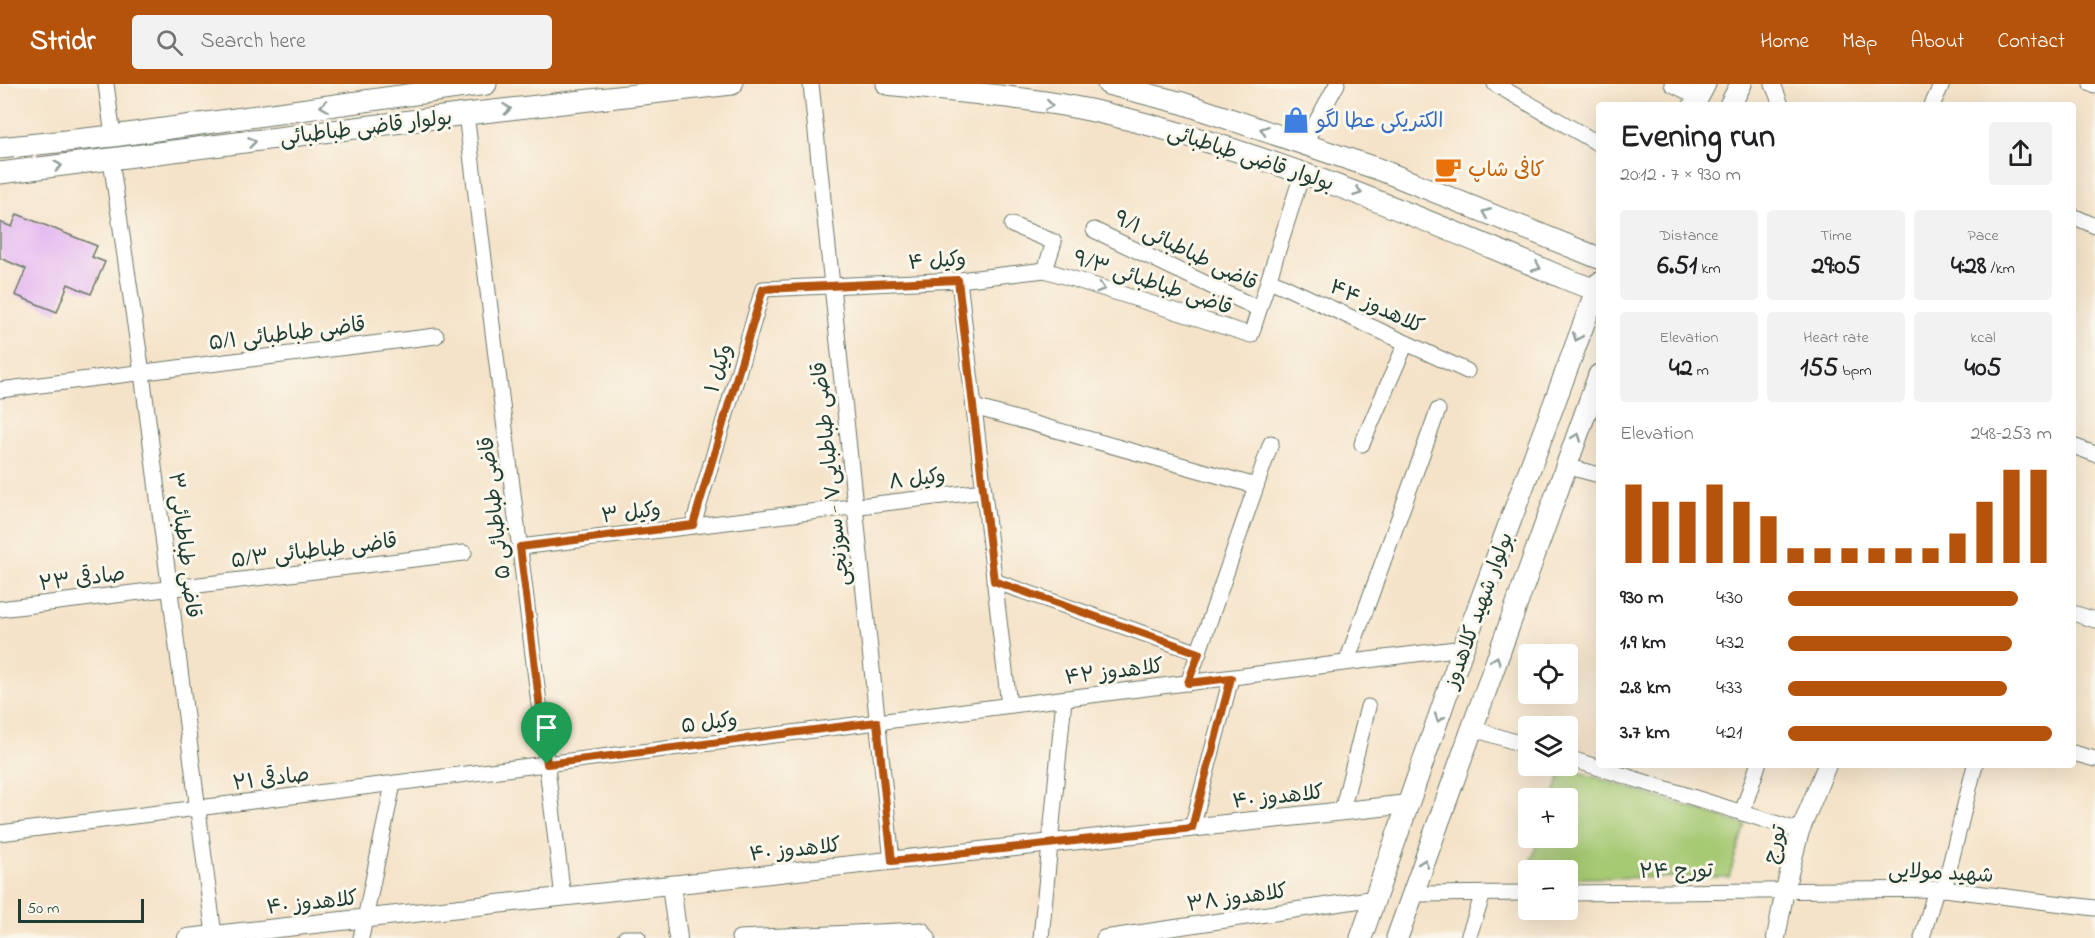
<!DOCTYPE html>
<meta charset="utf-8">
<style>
:root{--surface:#fff;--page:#f2f2f2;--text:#202124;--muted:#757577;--accent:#b45309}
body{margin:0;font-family:"Indie Flower","Playpen Sans Arabic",sans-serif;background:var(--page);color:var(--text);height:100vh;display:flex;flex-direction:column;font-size:22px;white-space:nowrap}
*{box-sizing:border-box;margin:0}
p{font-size:20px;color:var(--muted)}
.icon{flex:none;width:33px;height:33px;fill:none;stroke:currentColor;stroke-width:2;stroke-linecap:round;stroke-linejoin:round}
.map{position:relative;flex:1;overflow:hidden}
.details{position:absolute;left:1596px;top:18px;width:480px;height:666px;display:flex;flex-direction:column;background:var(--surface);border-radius:6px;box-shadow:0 6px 24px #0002}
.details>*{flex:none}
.fabs{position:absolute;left:1518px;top:560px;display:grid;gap:12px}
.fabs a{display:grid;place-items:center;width:60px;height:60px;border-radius:6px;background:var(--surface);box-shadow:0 6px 24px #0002;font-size:30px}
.scale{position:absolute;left:18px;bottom:15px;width:126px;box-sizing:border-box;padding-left:6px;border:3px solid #1f3d34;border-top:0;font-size:16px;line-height:21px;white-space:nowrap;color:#1f3d34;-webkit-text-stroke:4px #fbf7ec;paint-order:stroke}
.pin{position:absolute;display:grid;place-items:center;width:51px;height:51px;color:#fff;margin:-62px -26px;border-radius:50% 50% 50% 0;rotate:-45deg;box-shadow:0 0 6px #0007}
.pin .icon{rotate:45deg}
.round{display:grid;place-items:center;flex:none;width:63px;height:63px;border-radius:6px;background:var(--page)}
.overview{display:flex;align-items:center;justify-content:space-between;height:102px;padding:0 24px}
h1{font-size:33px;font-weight:700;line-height:45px}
.stats{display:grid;grid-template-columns:repeat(3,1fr);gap:9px;height:102px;padding:6px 24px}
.stats div{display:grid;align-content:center;border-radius:6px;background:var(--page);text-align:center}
.stats b{font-size:26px;font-weight:700}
.stats small{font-size:16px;font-weight:400}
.stats p{font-size:16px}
.chart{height:168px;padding:12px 24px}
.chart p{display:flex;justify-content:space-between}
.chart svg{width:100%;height:108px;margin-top:6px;stroke:var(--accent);stroke-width:6}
ul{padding:0 24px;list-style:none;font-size:20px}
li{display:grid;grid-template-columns:96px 72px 1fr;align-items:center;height:45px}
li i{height:15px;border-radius:8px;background:var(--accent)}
header{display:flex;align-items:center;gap:36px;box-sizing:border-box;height:84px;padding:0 30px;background:var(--accent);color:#fff}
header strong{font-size:28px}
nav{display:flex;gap:33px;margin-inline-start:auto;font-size:21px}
.search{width:420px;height:54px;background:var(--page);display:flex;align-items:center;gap:15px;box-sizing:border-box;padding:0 21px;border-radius:6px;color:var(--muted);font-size:22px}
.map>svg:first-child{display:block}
.park{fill:#a6c973;stroke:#628354;stroke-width:1.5}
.building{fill:#e0adf1}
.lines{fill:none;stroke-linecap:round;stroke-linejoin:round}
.minor-casing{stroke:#6a7768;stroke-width:17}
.tertiary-casing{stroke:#6a7768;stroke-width:20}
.secondary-casing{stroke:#6a7768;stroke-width:23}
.minor{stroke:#fff;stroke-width:15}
.tertiary{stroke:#fff;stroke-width:18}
.secondary{stroke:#fff;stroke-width:21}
.oneway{stroke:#8f9e9a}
.route-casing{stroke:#fff;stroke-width:12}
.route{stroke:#b45309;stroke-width:8}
.labels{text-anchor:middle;stroke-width:6;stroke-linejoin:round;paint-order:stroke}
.shop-label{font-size:21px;fill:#366cbe;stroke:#fbf7ec;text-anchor:start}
.street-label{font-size:21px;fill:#1f3d34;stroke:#fbf7ec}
.food-label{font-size:21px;fill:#c56008;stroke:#fbf7ec;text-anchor:start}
</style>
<header>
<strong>Stridr</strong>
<div class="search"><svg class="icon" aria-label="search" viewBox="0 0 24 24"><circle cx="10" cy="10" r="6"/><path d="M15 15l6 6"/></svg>Search here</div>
<nav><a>Home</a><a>Map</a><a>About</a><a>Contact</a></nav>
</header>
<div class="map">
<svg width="2095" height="854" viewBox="0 0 2095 854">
<rect width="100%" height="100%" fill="#fbf7ec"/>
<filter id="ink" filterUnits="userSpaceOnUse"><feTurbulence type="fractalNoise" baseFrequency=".0167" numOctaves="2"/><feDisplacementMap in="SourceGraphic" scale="12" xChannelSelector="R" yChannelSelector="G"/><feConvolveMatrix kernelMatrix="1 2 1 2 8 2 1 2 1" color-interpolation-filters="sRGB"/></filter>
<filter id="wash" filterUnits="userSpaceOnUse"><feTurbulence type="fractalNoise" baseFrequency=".008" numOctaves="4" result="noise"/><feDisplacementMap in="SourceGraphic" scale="24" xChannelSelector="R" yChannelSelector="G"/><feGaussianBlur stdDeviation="1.35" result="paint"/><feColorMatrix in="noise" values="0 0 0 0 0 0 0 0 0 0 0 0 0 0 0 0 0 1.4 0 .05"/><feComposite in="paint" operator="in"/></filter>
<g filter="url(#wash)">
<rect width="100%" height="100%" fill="#f5e3c9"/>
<path class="park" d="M1563,683L1745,741L1729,793L1568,794V786H1528V794H1525L1539,753H1568V714H1553Z"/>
<g id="blocks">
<path class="building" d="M17,130L97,162L92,173L105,178L91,210L68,200L57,228L15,211L26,185L0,174V138L12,143Z"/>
</g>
</g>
<g filter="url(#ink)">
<use href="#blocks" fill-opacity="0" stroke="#6a7768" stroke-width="1.5"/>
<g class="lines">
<defs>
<g id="minor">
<path d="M106,0L113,52"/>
<path d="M811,0L892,777"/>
<path d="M1495,0L1599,60"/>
<path d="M1672,0L1698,13"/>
<path d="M1773,0L1781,21"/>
<path d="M2091,0L2095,2"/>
<path d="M1932,21L1942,0"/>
<path d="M466,30L563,813"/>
<path d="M1304,60L1337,0"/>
<path d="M111,76L142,289L214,851"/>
<path d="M2073,132L2095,142"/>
<path d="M1012,141L1054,158L1045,186"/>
<path d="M1094,146L1259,225"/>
<path d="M959,196L1009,621"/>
<path d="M1270,196L1467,287"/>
<path d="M0,306L436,252"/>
<path d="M974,323L1256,402"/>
<path d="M1362,360L1406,259"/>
<path d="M2073,362L2095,370"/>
<path d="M1566,382L1599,391"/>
<path d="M693,441L763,205L959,196L1045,186L1251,251L1303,87"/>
<path d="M520,463L984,407"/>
<path d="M994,497L1199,569"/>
<path d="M0,525L464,469"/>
<path d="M2073,529L2095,536"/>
<path d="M1347,577L1438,326"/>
<path d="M1188,599L1271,359"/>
<path d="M1471,644L1528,662"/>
<path d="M2073,669L2095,675"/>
<path d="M1568,674L1800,747"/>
<path d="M1342,727L1368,623"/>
<path d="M1742,729L1758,681"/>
<path d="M1192,744L1231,594"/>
<path d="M0,749L1463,564"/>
<path d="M1944,805L1975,681"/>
<path d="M1568,809L1944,805L2095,824"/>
<path d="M1413,810L1528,809"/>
<path d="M361,854L393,700"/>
<path d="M625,854H638"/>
<path d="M739,854L922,846L928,854"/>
<path d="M1041,854L1064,615"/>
<path d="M1104,854L1376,814"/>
<path d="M1468,854L1483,810"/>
<path d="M1922,854L1936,805"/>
</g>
<g id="tertiary">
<path d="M671,801L678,854"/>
<path d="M187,854L1408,720"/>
<path d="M1776,854L1785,805L1800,747L1827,681"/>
</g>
<g id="secondary">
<path d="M887,0C958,8 1043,14 1111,31C1272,70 1420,133 1571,197L1599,207"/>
<path d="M1108,0L1182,19L1381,86L1599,174"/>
<path d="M1694,21L1705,0"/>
<path d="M1730,21L1741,0"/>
<path d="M0,64L113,52L486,0"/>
<path d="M0,89L466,30L732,0"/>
<path d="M1361,854L1463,564L1599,199"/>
<path d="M1397,854L1599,291"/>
</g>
</defs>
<use href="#minor" class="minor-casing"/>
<use href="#tertiary" class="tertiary-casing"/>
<use href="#secondary" class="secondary-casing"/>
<use href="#minor" class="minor"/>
<use href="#tertiary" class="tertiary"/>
<use href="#secondary" class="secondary"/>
</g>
<defs><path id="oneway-chevron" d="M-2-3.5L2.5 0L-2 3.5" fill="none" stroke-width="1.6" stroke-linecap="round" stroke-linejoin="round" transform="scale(1.5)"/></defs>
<g class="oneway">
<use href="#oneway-chevron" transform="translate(1049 21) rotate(9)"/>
<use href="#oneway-chevron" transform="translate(324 22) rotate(172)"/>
<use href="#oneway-chevron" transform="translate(507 25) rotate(-6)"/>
<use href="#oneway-chevron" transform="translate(1264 46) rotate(-161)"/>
<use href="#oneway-chevron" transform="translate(252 58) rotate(-7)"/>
<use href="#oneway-chevron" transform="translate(58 82) rotate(-7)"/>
<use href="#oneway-chevron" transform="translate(1358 108) rotate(20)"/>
<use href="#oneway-chevron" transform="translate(1486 129) rotate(-158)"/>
<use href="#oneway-chevron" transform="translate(1537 183) rotate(23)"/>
<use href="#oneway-chevron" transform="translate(1101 204) rotate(18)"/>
<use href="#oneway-chevron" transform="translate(1577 253) rotate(110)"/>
<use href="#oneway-chevron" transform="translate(1577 353) rotate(-70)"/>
<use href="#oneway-chevron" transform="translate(1496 576) rotate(-70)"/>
<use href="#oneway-chevron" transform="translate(1439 634) rotate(110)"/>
<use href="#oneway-chevron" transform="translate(1424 779) rotate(-71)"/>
</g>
</g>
<g class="lines" filter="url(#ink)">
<defs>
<path id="route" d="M958,196L994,497L1199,569L1188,599L1231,594L1192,744L892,777L877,638L547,680L520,463L693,441L763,205Z"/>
</defs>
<use href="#route" class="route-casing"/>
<use href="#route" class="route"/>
</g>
<defs>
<symbol id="shop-bare" viewBox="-9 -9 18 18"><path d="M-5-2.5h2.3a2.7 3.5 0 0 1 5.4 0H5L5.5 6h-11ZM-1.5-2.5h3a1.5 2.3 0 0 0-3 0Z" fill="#3f7fe0" stroke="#fbf7ec" stroke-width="2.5" paint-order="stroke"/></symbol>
<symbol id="cafe-bare" viewBox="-9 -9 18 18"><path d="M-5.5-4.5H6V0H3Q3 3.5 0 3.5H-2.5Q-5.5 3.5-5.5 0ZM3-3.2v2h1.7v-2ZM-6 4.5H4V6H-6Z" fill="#e8710a" stroke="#fbf7ec" stroke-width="2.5" paint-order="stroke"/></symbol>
</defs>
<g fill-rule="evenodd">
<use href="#shop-bare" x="1277" y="17" width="38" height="38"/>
<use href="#cafe-bare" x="1429" y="66" width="38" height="38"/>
</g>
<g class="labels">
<g class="shop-label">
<text x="1316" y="43">الکتریکی عطا لگو</text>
</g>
<g class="street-label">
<text transform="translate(366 43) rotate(-7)" y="7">بولوار قاضی طباطبائی</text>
<text transform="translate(1251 73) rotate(18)" y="7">بولوار قاضی طباطبائی</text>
<text transform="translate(1186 166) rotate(26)" y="7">قاضی طباطبائی ۹/۱</text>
<text transform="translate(937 176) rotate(-4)" y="7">وکيل ۴</text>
<text transform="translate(1153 198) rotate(18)" y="7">قاضی طباطبائی ۹/۳</text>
<text transform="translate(1377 222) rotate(25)" y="7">کلاهدوز ۴۴</text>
<text transform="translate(287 249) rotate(-7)" y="7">قاضی طباطبائی ۵/۱</text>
<text transform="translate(718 284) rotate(-73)" y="7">وکيل ۱</text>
<text transform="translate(830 390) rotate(-96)" y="7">قاضی طباطبایی۷ - سوزنچی</text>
<text transform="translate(917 394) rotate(-7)" y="7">وکيل ۸</text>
<text transform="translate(494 424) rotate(-97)" y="7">قاضی طباطبائی ۵</text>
<text transform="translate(631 428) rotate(-7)" y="7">وکيل ۳</text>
<text transform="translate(185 461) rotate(83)" y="7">قاضی طباطبائی ۳</text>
<text transform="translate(314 466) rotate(-7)" y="7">قاضی طباطبائی ۵/۳</text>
<text transform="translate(82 494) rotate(-7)" y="7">صادقی ۲۳</text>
<text transform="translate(1478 526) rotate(-70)" y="7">بولوار شهید کلاهدوز</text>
<text transform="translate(1114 587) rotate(-7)" y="7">کلاهدوز ۴۲</text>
<text transform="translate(709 638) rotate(-7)" y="7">وکيل ۵</text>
<text transform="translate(271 694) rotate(-7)" y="7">صادقی ۲۱</text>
<text transform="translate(1278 712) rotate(-6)" y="7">کلاهدوز ۴۰</text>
<text transform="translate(1774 760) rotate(-74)" y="7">تورج</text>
<text transform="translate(795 765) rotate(-6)" y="7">کلاهدوز ۴۰</text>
<text transform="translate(1676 786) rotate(-1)" y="7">تورج ۲۴</text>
<text transform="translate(1941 788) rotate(3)" y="7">شهید مولایی</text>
<text transform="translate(1237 813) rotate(-8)" y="7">کلاهدوز ۳۸</text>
<text transform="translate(312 818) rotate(-6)" y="7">کلاهدوز ۴۰</text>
</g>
<g class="food-label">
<text x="1468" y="92">کافی شاپ</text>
</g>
</g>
</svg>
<div class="fabs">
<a><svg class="icon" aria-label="locate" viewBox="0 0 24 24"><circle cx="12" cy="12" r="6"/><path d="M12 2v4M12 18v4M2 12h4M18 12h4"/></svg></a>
<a><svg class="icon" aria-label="layers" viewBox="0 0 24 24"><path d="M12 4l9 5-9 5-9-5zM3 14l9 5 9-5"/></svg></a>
<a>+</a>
<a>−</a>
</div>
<div class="scale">50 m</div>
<div class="pin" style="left:547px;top:680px;background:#1e9e55"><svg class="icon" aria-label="arrive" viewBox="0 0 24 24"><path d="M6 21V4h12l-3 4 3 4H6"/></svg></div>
<section class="details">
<div class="overview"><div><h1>Evening run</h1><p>20:12 · 7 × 930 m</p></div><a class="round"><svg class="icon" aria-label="share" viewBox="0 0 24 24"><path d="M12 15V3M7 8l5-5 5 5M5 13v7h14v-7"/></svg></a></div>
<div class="stats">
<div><p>Distance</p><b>6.51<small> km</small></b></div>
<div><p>Time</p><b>29:05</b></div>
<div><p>Pace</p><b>4:28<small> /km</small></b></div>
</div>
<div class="stats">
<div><p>Elevation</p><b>42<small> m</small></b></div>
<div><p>Heart rate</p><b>155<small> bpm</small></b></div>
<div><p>kcal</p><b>405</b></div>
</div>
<div class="chart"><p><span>Elevation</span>248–253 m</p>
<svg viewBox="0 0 160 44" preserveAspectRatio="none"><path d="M5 44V12M15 44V19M25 44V19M35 44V12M45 44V19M55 44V25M65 44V38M75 44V38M85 44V38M95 44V38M105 44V38M115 44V38M125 44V32M135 44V19M145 44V6M155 44V6"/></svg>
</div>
<ul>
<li><b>930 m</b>4:30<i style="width:87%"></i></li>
<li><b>1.9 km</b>4:32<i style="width:85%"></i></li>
<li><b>2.8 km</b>4:33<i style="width:83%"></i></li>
<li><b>3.7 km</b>4:21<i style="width:100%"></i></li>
</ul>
</section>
</div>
